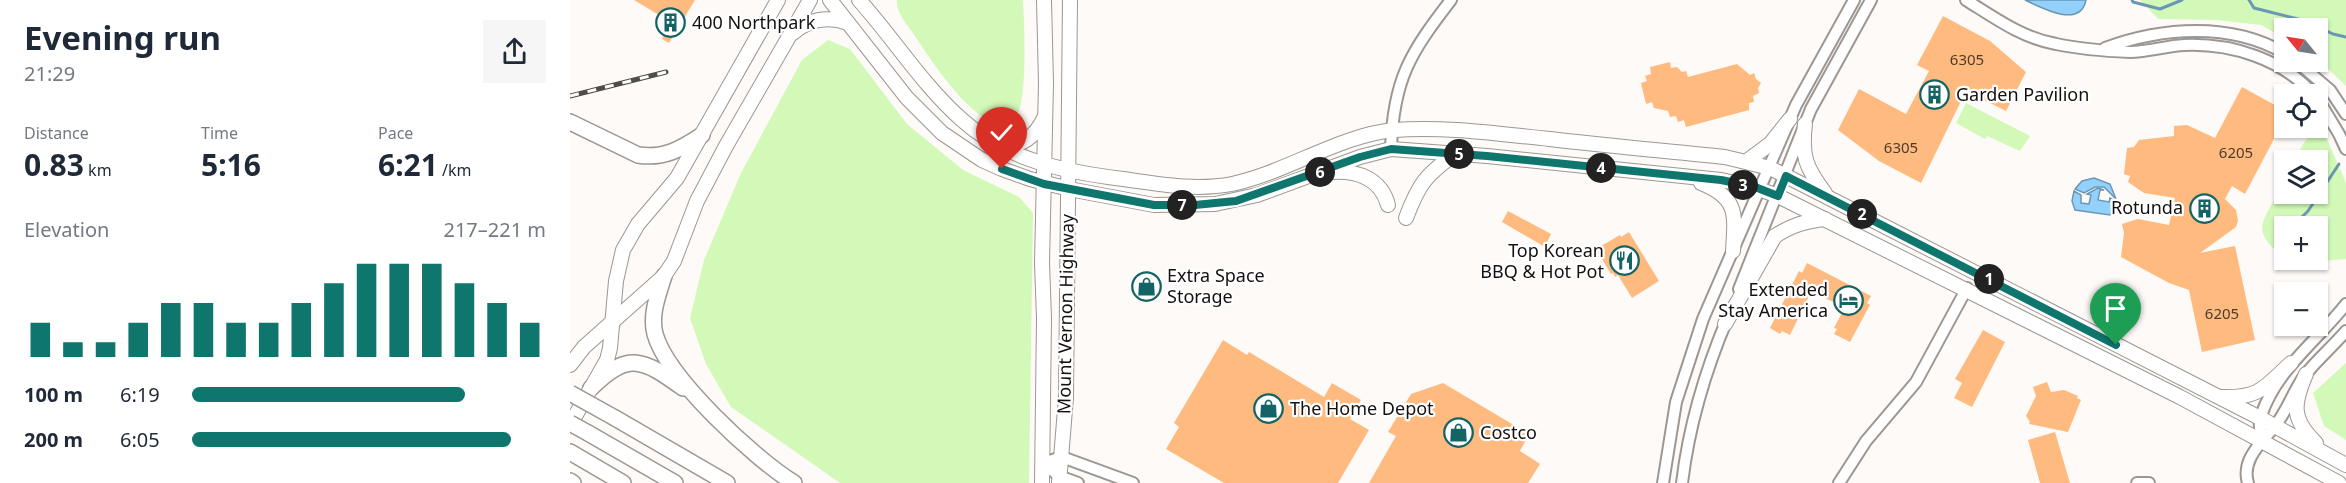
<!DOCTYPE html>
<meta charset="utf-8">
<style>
:root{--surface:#fff;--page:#f6f6f7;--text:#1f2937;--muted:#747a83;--accent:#0f766e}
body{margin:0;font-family:"Noto Sans",sans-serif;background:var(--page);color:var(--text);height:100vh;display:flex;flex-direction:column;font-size:22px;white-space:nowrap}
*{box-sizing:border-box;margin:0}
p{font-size:20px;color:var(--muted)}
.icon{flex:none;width:33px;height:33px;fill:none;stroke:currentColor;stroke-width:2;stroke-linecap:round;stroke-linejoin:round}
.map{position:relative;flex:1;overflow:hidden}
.drawer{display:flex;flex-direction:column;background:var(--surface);width:570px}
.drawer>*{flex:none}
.needle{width:39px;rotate:300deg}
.controls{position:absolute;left:1704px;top:18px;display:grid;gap:12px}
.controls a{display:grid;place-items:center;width:54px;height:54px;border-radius:0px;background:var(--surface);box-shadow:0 2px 4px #0004;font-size:30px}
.pin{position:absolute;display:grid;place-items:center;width:51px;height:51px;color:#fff;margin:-62px -26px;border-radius:50% 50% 50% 0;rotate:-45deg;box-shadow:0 0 6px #0007}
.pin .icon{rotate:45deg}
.km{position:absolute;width:30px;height:30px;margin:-15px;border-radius:50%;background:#222;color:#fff;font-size:16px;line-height:30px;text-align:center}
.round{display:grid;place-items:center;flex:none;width:63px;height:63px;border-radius:0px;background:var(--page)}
.head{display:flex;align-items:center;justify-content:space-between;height:102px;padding:0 24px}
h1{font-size:33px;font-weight:700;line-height:45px}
.stats{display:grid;grid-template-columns:repeat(3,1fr);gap:9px;height:102px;padding:6px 24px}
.stats div{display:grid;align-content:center}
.stats b{font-size:30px;font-weight:700}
.stats small{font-size:16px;font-weight:400}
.stats p{font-size:16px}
.chart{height:168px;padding:12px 24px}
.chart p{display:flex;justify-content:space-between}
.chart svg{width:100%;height:108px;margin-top:6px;stroke:var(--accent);stroke-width:6}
ul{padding:0 24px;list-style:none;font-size:20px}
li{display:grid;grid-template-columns:96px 72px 1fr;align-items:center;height:45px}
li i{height:15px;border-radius:8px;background:var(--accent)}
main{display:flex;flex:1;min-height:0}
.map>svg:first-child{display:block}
.green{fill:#d2f9b8}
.water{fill:#92d1fb;stroke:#6c97b4;stroke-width:1.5}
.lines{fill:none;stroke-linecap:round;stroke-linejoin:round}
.stream{stroke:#6c97b4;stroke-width:3}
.building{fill:#feba7f}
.minor-casing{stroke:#9d9793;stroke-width:14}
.major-casing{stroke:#9d9793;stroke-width:16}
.highway-casing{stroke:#9d9793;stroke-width:18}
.minor{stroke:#fff;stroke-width:10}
.major{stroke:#fff;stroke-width:14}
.highway{stroke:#fff;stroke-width:15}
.rail-casing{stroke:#504c4b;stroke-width:5}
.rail{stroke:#fff;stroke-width:3;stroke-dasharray:9;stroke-linecap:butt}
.highway-bridge-casing{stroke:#9d9793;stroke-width:18;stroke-linecap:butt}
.highway-bridge{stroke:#fff;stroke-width:15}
.route-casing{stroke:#fff;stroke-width:12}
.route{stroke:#0f766e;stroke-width:8}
.labels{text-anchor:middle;stroke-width:4.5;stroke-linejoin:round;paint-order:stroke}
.number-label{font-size:15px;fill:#4e3b2c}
.poi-label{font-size:18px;fill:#141110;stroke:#fff;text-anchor:start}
.street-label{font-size:18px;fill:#141110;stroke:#fff}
</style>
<main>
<section class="drawer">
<div class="head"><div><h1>Evening run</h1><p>21:29</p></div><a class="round"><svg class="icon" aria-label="share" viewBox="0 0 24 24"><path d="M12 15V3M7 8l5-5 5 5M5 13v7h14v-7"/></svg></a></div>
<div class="stats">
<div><p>Distance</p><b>0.83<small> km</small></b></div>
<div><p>Time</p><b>5:16</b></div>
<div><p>Pace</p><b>6:21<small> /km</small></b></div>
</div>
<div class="chart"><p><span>Elevation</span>217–221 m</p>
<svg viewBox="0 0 160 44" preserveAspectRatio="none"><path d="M5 44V30M15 44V38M25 44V38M35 44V30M45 44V22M55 44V22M65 44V30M75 44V30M85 44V22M95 44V14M105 44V6M115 44V6M125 44V6M135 44V14M145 44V22M155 44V30"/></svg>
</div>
<ul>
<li><b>100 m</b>6:19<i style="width:77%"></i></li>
<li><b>200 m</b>6:05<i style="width:90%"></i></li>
</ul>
</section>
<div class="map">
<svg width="1776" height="483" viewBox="0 0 1776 483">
<rect width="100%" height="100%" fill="#fefaf7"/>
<g class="green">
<path d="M327,0H453C454,22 459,110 443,121C413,142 358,56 345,36C339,26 325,12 327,0Z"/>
<path d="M1570,0H1776V86L1748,59V28H1714V38L1691,25L1646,20L1588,19Z"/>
<path d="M258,40L280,49L337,124L393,170L449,197L463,213L459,483H270L161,407L136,364L120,318L134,260L171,173L232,60Z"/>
<path d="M1396,103L1460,136L1450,151L1417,136L1415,139L1386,123Z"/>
<path d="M1745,129L1754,132L1776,183V259L1727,263L1718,260H1748V226H1714V258C1682,231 1690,226 1707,195C1710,189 1711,183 1714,177V194H1748V160H1725L1733,144Z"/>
<path d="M1776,363V440L1754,426L1743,393Z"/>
</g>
<g class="water">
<path d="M1455,0H1516C1510,29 1472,8 1455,0Z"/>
<path d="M1524,178L1540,184L1546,199L1534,187H1525L1514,193L1505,189L1512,181Z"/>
<path d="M1528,188L1534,190H1530L1528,200L1539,202L1540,198L1546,201L1540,215L1505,210L1502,201L1504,191L1511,195V203L1519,204L1521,195L1517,194Z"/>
</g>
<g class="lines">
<g class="stream">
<path d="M1562,0L1563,2L1590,9L1612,0"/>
<path d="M1679,0L1684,8L1736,21L1763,34L1776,37"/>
<path d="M1723,226L1738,211L1769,164"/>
</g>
</g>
<g class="building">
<path d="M64,0H125L99,43L92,39L96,32L89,28L94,18Z"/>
<path d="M1373,16L1420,41L1456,72L1436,111L1396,91L1351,183L1309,161L1268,130L1289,89L1336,114L1359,71L1347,65Z"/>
<path d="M1100,62L1101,68L1107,67L1112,72L1116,71L1118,77L1167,64L1180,75L1184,73L1186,79L1191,83L1188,88L1189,93L1183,96L1184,102L1179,103V110L1116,127L1114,120L1108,122L1106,116L1100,117L1098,111L1084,108L1082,102L1076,104L1071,83L1077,81L1075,76L1081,74L1080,67Z"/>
<path d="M1672,87L1714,110V120L1675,194L1662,186L1655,199L1666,210L1668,221L1666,227L1630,253L1665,246L1685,340L1632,352L1619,290L1599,283L1551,257L1554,233L1552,224L1568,219L1599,225L1605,198L1574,193L1558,182L1560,176L1554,174L1557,148L1564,147L1569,140L1604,136V126L1617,125L1645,138Z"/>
<path d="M938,211L981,234L975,247L932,222Z"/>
<path d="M1059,232L1089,281L1062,298L1048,275L1045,277L1043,273L1041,274L1026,249L1050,235L1051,237Z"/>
<path d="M1237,263L1301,296L1297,303L1300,305L1280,342L1264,334L1267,329L1264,328L1275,307L1241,292L1220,335L1212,331L1210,334L1200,328L1229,271L1232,273Z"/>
<path d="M1413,330L1435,342L1402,407L1384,398L1392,383L1385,379Z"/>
<path d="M653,340L677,355L679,352L754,397L762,383L791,400L780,419L799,430L768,483H654L596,449L609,427L604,423Z"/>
<path d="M1477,382L1481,392L1494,390L1508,396L1507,398L1511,400L1498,432L1459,424L1460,422L1456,416L1466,396L1463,387Z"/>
<path d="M873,383L959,434L950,451L970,464L958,483H799L826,436L818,432L841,394Z"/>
<path d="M1485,432L1500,483H1470L1458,440Z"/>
</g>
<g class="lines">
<defs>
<g id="minor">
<path d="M1396,0C1425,18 1452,38 1486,44C1510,49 1536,51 1560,52C1578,52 1596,46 1614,45C1661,43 1712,59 1743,94"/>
<path d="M1535,48C1592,27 1661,22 1714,53"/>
<path d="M1727,62L1760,90L1776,114"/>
<path d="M1748,99L1769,134L1776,149"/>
<path d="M821,149C823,80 840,53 881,0"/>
<path d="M1169,289L1241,109L1301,0"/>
<path d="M1691,440C1691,433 1688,423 1691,416C1706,370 1747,341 1776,304"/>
<path d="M473,463L492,457L563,483"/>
<path d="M473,463L489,476L508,483"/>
<path d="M1093,483L1106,402L1133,319L1226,105L1284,0"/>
<path d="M1112,483C1119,425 1135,371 1158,317"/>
<path d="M1269,483L1296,441L1346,382L1397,288"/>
<path d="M1567,483H1579"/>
<path d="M1678,483C1671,460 1691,443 1704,427C1717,412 1723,391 1735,375C1748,359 1763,346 1776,331"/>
</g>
<g id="major">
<path d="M260,0L337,98L372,133L412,160L432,169L460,179L499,189L584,205L645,204L687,195L790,157L821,149L917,156L1151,180L1183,187L1208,196L1610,397L1769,483"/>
<path d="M289,0C324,39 352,84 391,119C436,160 495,172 553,179C589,184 626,191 662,184C715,173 770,135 824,130C876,126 928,134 980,139C1038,146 1097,151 1155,157L1200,168L1216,176L1690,418L1776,465"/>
<path d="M223,33C239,19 258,16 278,23"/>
<path d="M1235,124C1231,156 1236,168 1255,193"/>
<path d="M431,146C452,147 465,137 474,118"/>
<path d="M1177,161L1200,144L1220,119"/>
<path d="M761,172C786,170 811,178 818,205"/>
<path d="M1131,183C1169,198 1165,215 1163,251"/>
<path d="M836,218C849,183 856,175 886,153"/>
<path d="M1155,324L1205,236C1222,225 1236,221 1255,219"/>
<path d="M0,365L14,347L94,276L104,261L127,201L156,146L240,0"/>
<path d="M1736,374C1723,404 1721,419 1746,443"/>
<path d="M1652,397C1690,398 1694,388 1721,363"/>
<path d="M0,425L37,360L40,348L46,281L53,250L68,224L107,178L208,0"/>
<path d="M472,483L474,318L472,263L476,83L474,0"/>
<path d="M489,483L496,397L500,0"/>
</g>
<g id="highway">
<path d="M0,122L68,155C94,159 111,149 132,135"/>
<path d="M94,276C88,295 80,315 85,334C97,378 185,459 224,483"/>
<path d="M21,388C59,350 74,360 113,388"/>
<path d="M45,418L157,483"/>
<path d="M18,433L105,483"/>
<path d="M0,452L53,483"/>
<path d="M0,481L3,483"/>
</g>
</defs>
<use href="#minor" class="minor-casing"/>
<use href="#major" class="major-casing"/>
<use href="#highway" class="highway-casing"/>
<use href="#minor" class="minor"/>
<use href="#major" class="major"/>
<use href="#highway" class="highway"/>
<defs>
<path id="rail" d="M0,96L96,72"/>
</defs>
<use href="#rail" class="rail-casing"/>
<use href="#rail" class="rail"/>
<defs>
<g id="highway-bridge">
<path d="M0,393L45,418"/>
<path d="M0,423L18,433"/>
</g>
</defs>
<use href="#highway-bridge" class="highway-bridge-casing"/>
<use href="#highway-bridge" class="highway-bridge"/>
</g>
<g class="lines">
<defs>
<path id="route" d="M432,169L474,184L584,205H625L666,201L790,157L821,149L917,156L1151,180L1185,187L1208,196L1216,176L1546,345"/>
</defs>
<use href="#route" class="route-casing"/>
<use href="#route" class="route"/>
</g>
<defs>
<symbol id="building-ring" viewBox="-11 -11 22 22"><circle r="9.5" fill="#fff" stroke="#146465" stroke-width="1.5"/><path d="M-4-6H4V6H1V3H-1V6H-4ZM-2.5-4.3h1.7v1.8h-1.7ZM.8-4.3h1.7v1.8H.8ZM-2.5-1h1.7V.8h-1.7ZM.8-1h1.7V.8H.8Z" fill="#146465"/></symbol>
<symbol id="restaurant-ring" viewBox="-11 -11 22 22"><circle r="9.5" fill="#fff" stroke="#146465" stroke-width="1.5"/><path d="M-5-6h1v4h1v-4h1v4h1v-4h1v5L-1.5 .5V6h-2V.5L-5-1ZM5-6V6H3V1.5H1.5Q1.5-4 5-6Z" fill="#146465"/></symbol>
<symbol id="shop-ring" viewBox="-11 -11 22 22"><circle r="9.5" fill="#fff" stroke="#146465" stroke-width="1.5"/><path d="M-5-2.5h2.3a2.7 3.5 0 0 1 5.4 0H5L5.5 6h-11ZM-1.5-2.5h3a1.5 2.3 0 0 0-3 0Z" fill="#146465"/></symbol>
<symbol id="hotel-ring" viewBox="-11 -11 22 22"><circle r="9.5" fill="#fff" stroke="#146465" stroke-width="1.5"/><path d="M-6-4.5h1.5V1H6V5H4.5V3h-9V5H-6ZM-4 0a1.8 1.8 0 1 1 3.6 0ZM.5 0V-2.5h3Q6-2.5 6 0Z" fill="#146465"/></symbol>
</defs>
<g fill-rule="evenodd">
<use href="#building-ring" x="84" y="6" width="33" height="33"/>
<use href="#building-ring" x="1348" y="78" width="33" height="33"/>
<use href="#building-ring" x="1618" y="192" width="33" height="33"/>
<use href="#restaurant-ring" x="1038" y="244" width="33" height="33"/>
<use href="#shop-ring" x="560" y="270" width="33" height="33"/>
<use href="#hotel-ring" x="1262" y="284" width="33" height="33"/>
<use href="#shop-ring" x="682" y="392" width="33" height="33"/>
<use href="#shop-ring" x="872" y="416" width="33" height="33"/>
</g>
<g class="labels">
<g class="number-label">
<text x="1397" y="65">6305</text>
<text x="1331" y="153">6305</text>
<text x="1666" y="158">6205</text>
<text x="1652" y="319">6205</text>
</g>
<g class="poi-label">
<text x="122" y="29">400 Northpark</text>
<text x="1386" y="101">Garden Pavilion</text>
<text x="1613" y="214" text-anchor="end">Rotunda</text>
<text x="1034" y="257" text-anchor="end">Top Korean<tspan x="1034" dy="21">BBQ &amp; Hot Pot</tspan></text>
<text x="597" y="282">Extra Space<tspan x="597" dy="21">Storage</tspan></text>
<text x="1258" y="296" text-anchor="end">Extended<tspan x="1258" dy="21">Stay America</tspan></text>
<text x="720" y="415">The Home Depot</text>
<text x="910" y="439">Costco</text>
</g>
<g class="street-label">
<text transform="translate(496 314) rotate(-89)" y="6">Mount Vernon Highway</text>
</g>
</g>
</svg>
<div class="controls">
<a><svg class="needle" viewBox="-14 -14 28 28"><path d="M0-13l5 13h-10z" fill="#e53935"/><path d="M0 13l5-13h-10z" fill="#747a83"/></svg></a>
<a><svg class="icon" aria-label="locate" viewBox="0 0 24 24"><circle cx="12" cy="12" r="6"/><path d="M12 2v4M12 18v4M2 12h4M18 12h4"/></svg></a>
<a><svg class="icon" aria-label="layers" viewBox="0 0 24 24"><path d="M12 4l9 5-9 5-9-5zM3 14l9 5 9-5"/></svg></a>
<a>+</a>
<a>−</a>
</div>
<div class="pin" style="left:1546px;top:345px;background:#1e9e55"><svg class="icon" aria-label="arrive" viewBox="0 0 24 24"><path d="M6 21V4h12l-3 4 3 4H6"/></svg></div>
<div class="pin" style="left:432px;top:169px;background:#d93025"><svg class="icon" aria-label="check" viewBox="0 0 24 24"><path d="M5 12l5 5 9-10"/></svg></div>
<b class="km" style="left:1419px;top:279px">1</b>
<b class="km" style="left:1292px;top:214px">2</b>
<b class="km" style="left:1173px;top:185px">3</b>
<b class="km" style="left:1031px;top:168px">4</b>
<b class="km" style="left:889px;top:154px">5</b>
<b class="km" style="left:750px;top:172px">6</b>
<b class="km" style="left:612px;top:205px">7</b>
</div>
</main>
